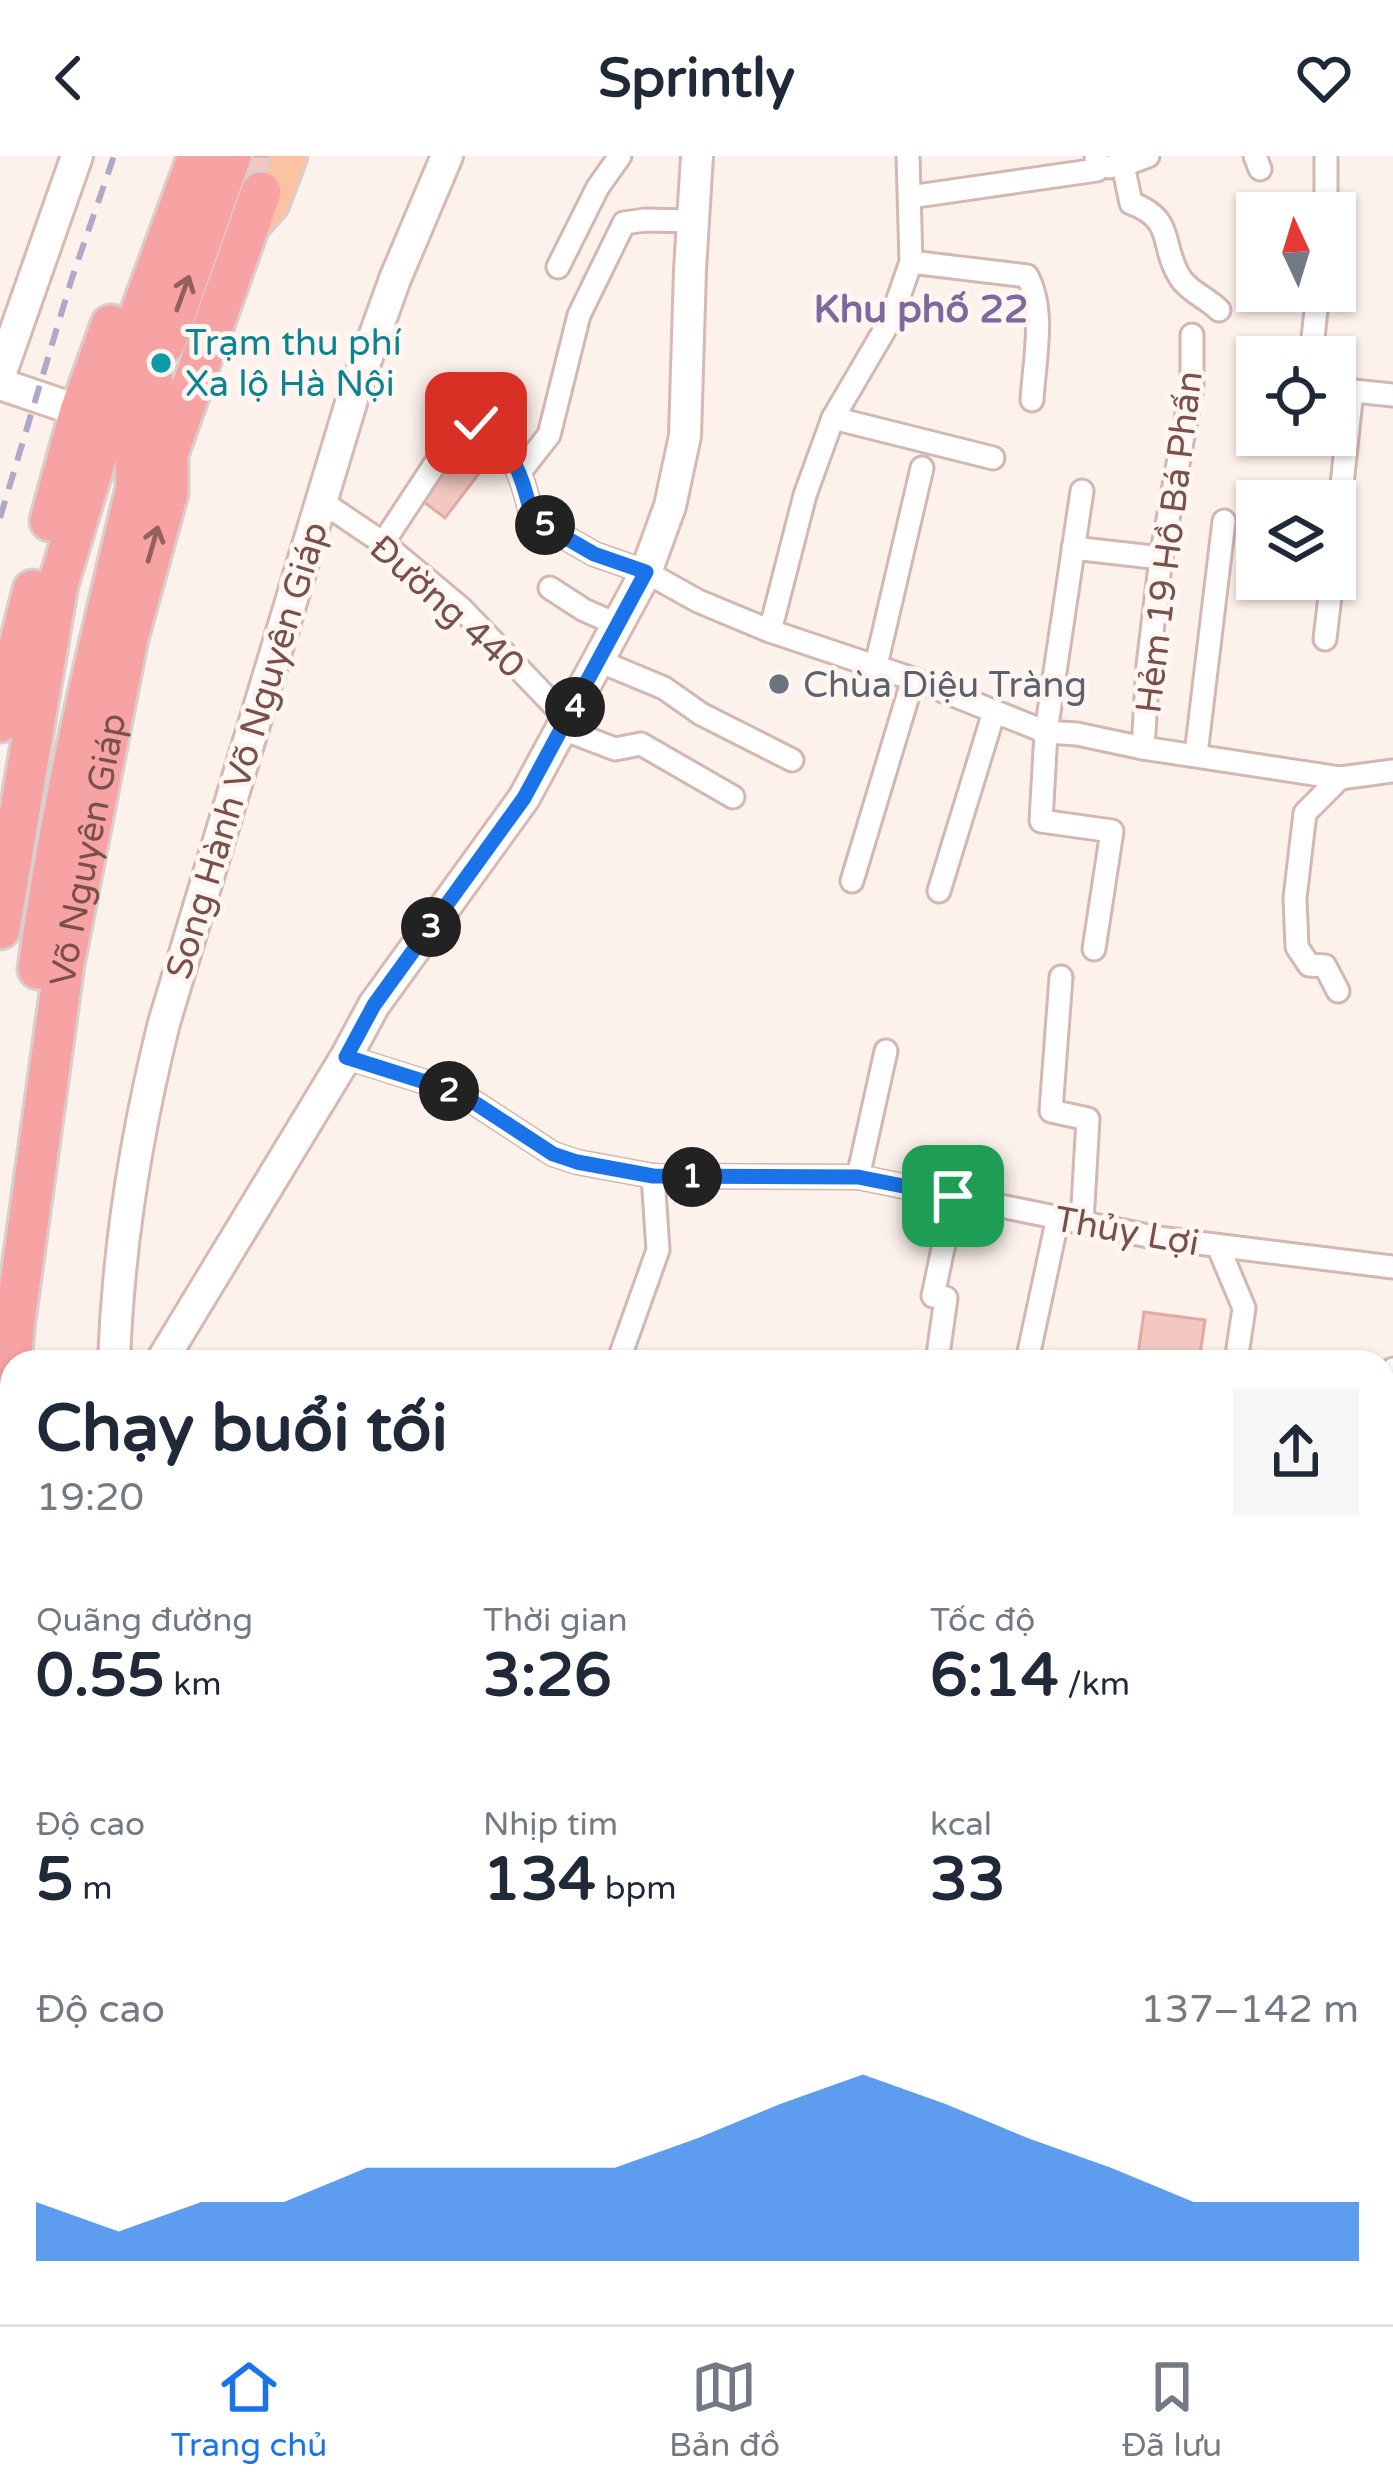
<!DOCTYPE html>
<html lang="vi">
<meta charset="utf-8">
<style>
:root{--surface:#fff;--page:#f6f6f7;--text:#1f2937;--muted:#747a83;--line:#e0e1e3;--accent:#1a73e8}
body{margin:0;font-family:"Varela Round",sans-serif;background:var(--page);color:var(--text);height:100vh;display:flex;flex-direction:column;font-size:45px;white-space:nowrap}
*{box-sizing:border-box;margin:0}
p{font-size:39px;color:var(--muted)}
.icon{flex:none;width:66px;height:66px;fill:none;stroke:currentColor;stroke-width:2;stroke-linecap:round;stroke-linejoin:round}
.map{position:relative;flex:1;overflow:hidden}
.panel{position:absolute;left:0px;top:1194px;width:1395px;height:975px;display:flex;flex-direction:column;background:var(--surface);border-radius:36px 36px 0 0;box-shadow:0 3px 9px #0004}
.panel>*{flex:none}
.needle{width:78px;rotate:356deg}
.fabs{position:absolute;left:1236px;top:36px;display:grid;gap:24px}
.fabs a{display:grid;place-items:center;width:120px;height:120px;border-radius:0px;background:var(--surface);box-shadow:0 3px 9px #0004;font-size:60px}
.pin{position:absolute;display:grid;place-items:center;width:102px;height:102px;color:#fff;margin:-51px;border-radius:24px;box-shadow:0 6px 18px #0006}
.km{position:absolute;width:60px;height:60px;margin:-30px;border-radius:50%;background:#222;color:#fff;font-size:33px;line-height:60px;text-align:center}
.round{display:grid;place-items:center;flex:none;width:126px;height:126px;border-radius:0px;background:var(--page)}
.summary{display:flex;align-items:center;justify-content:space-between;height:204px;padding:0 36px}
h1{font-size:66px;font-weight:700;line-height:90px}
.metrics{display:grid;grid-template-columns:repeat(3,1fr);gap:18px;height:204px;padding:12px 36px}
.metrics div{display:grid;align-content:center}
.metrics b{font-size:60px;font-weight:700}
.metrics small{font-size:33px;font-weight:400}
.metrics p{font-size:33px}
.chart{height:336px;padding:24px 36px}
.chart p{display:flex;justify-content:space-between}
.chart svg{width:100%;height:216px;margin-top:12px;fill:var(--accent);opacity:.7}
header{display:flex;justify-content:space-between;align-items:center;height:156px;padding:0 36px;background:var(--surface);font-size:54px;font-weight:700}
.menu{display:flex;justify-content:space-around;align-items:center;height:168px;border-top:3px solid var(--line);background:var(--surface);font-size:33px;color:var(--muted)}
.menu a{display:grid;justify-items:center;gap:6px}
.menu .selected{color:var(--accent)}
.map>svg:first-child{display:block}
.building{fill:#f3c8c2;stroke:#e6a9a2;stroke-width:3}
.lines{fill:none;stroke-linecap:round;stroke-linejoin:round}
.street-casing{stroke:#d3b7b2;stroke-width:27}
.secondary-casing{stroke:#d8b8b2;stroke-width:36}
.primary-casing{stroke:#dacecd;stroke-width:39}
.highway-casing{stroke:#dacecd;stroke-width:45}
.street{stroke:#fff;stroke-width:21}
.secondary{stroke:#fff;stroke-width:30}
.primary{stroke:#fbc3a4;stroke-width:33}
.highway{stroke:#f7a2a3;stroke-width:39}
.rail{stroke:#b0a7c9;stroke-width:6;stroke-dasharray:18 12;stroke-linecap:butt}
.oneway{stroke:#93605e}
.route-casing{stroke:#fff;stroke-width:24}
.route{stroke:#1a73e8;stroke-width:15}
.culture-dot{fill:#0f9aa8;stroke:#fff6f2;stroke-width:4.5}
.worship-dot{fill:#6b7280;stroke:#fff6f2;stroke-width:4.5}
.labels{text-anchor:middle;stroke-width:10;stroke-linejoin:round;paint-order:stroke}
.culture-label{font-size:36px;fill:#0d838f;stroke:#fff6f2;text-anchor:start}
.street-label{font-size:36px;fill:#7a504d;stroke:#fff6f2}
.worship-label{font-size:36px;fill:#5b616d;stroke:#fff6f2;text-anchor:start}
.neighbourhood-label{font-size:39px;font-weight:bold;fill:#7d699c;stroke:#fff6f2}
</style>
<header><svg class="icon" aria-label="back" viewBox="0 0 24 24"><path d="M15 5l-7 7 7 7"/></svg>Sprintly<svg class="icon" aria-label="heart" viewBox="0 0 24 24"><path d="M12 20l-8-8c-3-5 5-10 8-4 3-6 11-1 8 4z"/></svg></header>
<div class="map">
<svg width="1393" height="2168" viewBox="0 0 1393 2168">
<rect width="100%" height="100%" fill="#fdf1eb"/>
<g class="building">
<path d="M241,0H284L281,43L231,24Z"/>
<path d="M455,297L480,316L445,362L420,343Z"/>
<path d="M1144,1156L1205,1164L1199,1206H1137Z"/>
</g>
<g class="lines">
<defs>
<g id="street">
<path d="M1255,0L1260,13"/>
<path d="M1326,0V37"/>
<path d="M1123,9L1131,47C1177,64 1159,90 1181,123C1190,136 1207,142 1219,154"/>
<path d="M1109,11L1127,8L1148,0"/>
<path d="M910,41L1097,14L1096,0"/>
<path d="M911,106L1027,120C1046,154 1034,207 1032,244"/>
<path d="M558,111L598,31L620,0"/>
<path d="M1311,201L1318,135"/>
<path d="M1335,233L1393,239"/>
<path d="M833,262L993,302"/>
<path d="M520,316L549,279L579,159L624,67L645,64L692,65"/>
<path d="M1082,335L1046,576L1041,665L1112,675L1094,793"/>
<path d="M321,345L383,387L461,452L568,564"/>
<path d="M383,387L437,305L477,267C513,288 524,324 532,362L594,398L646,416L698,445L770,475L913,523L1046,576L1077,578L1143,592L1340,622L1393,615"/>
<path d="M1073,392L1161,402"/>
<path d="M1335,394L1352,235"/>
<path d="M550,432L584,454L618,469"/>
<path d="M770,475L805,339L833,262L891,163L911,106L908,0"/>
<path d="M1325,483L1332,423"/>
<path d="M599,505L664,532L701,558L792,604"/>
<path d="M876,509L922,312"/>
<path d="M563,573L615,593L641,588L733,641"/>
<path d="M1143,592L1148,509L1161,402L1192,230V179"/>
<path d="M1196,598L1224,365"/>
<path d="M852,725L913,523"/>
<path d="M939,735L994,556"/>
<path d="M1061,821L1051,955L1088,963L1082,1066"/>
<path d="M1338,835L1325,810L1309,809L1297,791L1295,742L1305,657L1340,622"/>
<path d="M346,901L441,931L475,947L553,998L577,1006L653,1020L858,1021L1158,1082L1393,1111"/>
<path d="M858,1021L886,895"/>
<path d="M1218,1090L1244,1152L1236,1206"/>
<path d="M1029,1196L1058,1061"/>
<path d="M618,1206L658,1094L653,1020"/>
<path d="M937,1206L946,1142L933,1140L954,1040"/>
<path d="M1383,1292L1393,1213"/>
<path d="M1383,1724L1393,1727"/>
<path d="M1383,1755L1393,1758"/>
<path d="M1383,2141L1393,2143"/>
<path d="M0,2146L12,2148"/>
<path d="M1288,2157L1390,2168"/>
<path d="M565,2168L567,2157"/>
<path d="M915,2168L916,2157"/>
</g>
<g id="secondary">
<path d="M0,219L77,0"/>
<path d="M0,228L80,255"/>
<path d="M114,1206C118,1091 136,979 164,867L354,237L395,123L447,0"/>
<path d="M161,1206L346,901L374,849L524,642L646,416L670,350L685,280L690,114L697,0"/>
<path d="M44,2168L45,2157"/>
</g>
<path id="primary" d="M256,66L272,48L290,0"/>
<g id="highway">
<path d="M165,187L231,0"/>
<path d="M50,365L80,255L111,169"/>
<path d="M0,566L33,434"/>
<path d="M0,773L58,428L142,152L198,0"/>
<path d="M38,813C60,651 98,490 136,332L135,288L153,225"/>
<path id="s1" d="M0,1329L15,1164L64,808L128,482L168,337V298L261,36"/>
<path d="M0,1542L6,1548H12"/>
</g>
</defs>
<use href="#street" class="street-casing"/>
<use href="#secondary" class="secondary-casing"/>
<use href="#primary" class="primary-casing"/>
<use href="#highway" class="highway-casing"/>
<use href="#street" class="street"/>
<use href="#secondary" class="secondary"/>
<use href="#primary" class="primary"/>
<use href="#highway" class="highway"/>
<path class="rail" d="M0,362L71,125L114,0"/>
</g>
<defs><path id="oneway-shaft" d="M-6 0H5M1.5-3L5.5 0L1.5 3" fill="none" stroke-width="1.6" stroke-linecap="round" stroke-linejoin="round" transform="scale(3)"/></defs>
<g class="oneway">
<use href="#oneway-shaft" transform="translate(183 137) rotate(-70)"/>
<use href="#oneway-shaft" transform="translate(153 388) rotate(-74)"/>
</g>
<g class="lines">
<defs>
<path id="route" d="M476,267C513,287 524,325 532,362L594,398L646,416L524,642L374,849L346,901L441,931L475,947L553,998L577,1006L653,1020L858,1021L953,1040"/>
</defs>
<use href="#route" class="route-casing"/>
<use href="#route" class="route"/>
</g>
<circle class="culture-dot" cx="161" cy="207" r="12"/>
<circle class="worship-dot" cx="779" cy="528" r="12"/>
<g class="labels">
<g class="culture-label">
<text x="185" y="199">Trạm thu phí<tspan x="185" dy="41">Xa lộ Hà Nội</tspan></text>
</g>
<g class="street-label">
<text transform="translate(1168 386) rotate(-83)" y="13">Hẻm 19 Hồ Bá Phấn</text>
<text transform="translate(448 450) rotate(42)" y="13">Đường 440</text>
<text transform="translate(246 594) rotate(-73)" y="13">Song Hành Võ Nguyên Giáp</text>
<text dy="13" stroke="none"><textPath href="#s1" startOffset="642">Võ Nguyên Giáp</textPath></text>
<text transform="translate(1127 1074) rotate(10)" y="13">Thủy Lợi</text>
</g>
<g class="worship-label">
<text x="803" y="541">Chùa Diệu Tràng</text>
</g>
<g class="neighbourhood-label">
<text x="921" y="166">Khu phố 22</text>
</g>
</g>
</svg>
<div class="fabs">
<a><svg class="needle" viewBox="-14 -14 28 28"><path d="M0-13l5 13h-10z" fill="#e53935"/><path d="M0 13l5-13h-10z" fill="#747a83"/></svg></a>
<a><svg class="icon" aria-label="locate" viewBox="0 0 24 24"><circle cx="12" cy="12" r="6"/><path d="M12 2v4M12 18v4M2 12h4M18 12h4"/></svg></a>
<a><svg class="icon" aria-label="layers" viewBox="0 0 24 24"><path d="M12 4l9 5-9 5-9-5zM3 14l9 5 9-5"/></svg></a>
</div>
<div class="pin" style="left:953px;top:1040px;background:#1e9e55"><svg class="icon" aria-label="arrive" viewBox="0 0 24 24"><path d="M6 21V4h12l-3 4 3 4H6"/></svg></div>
<div class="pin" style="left:476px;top:267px;background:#d93025"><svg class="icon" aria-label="check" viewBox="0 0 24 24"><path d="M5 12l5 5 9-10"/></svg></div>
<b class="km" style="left:692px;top:1021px">1</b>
<b class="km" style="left:449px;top:935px">2</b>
<b class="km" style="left:431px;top:771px">3</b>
<b class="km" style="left:575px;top:551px">4</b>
<b class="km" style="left:545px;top:369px">5</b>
<section class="panel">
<div class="summary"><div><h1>Chạy buổi tối</h1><p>19:20</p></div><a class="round"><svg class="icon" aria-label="share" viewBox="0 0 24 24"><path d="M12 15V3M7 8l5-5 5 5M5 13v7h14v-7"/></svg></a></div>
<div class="metrics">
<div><p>Quãng đường</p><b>0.55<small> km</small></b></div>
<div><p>Thời gian</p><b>3:26</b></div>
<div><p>Tốc độ</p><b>6:14<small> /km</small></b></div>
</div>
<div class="metrics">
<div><p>Độ cao</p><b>5<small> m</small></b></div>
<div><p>Nhịp tim</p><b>134<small> bpm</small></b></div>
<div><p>kcal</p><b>33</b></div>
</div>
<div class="chart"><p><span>Độ cao</span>137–142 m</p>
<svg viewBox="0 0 160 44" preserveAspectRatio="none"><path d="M0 44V32L10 38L20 32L30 32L40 25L50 25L60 25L70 25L80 19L90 12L100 6L110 12L120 19L130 25L140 32L150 32L160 32V44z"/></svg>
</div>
</section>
</div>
<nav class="menu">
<a class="selected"><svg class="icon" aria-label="home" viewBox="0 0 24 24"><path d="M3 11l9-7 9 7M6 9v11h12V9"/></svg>Trang chủ</a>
<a><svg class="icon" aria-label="map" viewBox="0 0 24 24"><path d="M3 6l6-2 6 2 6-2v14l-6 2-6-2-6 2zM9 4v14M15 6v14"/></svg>Bản đồ</a>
<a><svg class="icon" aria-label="saved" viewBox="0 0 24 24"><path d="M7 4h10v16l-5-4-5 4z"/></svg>Đã lưu</a>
</nav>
